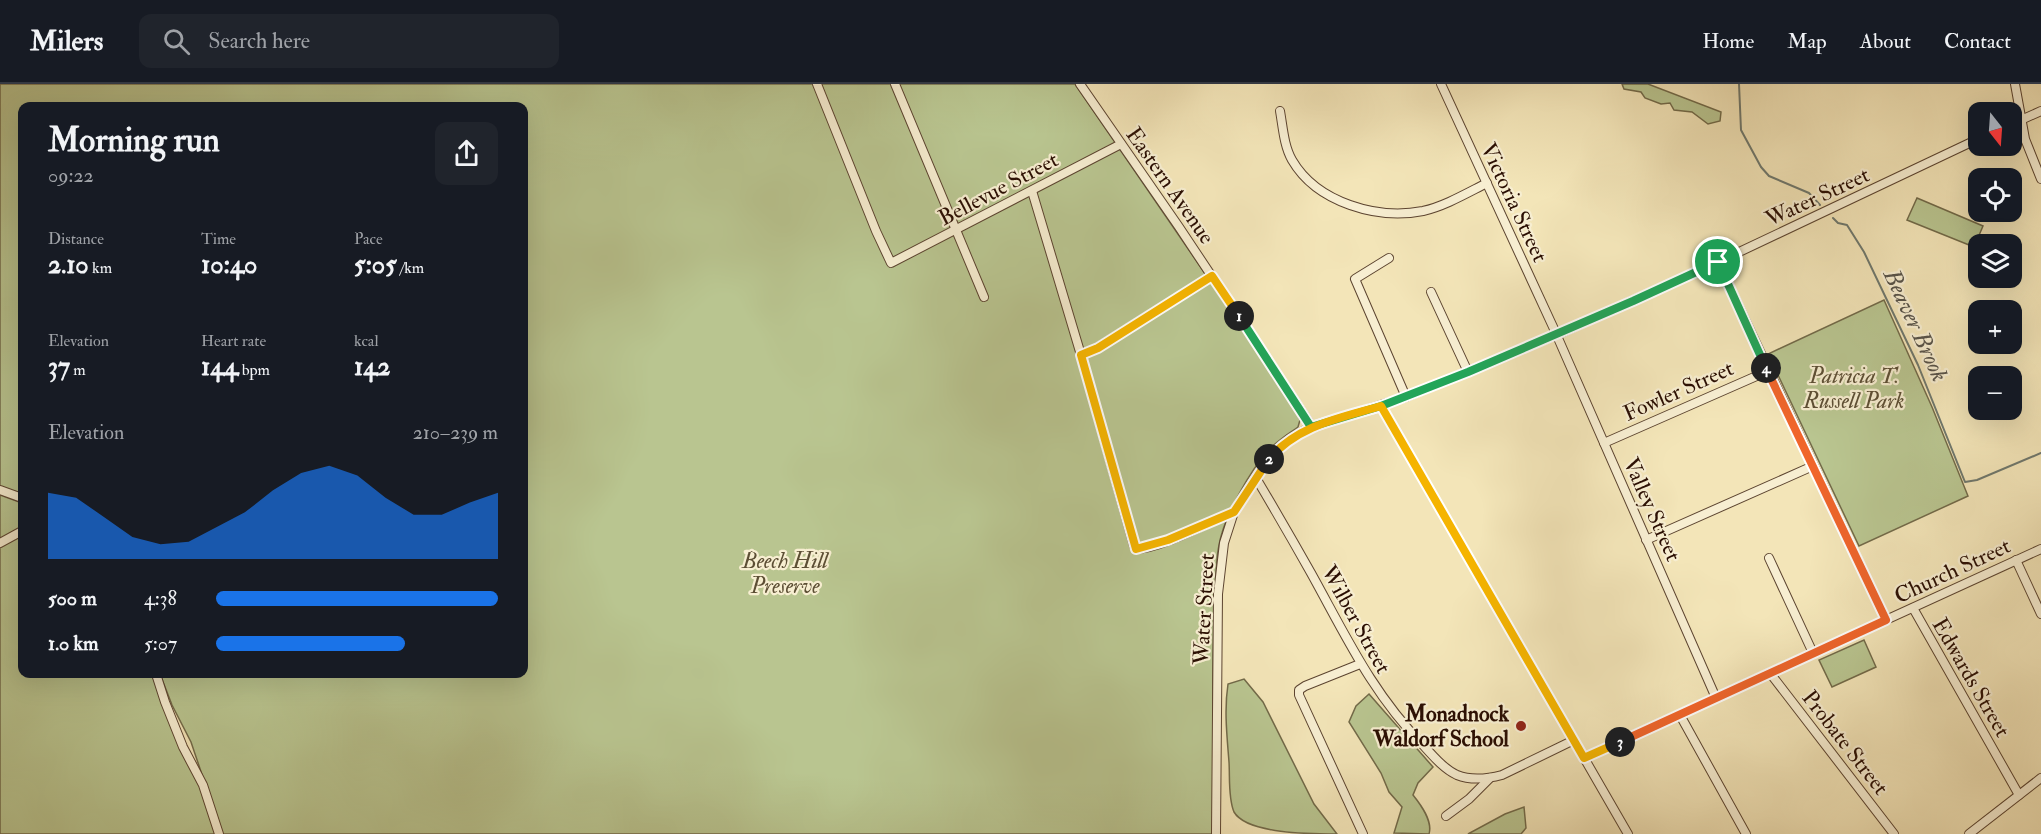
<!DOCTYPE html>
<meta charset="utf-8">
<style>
:root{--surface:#171b24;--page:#20242c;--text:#f1f3f6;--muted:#9ea1a6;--line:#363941;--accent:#1a73e8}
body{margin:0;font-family:"IM FELL Double Pica",serif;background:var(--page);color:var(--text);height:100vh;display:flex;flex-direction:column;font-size:22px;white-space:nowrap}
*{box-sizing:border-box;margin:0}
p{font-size:20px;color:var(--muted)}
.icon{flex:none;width:33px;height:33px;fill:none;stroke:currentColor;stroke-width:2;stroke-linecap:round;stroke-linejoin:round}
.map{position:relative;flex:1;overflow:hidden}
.drawer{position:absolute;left:18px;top:18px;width:510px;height:576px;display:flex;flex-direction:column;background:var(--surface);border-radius:12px;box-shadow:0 6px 24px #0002}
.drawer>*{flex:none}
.needle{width:39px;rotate:163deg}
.tools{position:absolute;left:1968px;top:18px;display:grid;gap:12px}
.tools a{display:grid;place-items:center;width:54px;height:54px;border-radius:12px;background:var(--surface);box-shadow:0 6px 24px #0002;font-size:30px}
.pin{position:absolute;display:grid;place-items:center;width:51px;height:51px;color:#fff;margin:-26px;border:3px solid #fff;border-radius:50%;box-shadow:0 2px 6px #0007}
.km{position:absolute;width:30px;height:30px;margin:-15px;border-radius:50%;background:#222;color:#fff;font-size:16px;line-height:30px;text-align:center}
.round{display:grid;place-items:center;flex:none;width:63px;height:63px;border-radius:12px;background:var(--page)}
.headline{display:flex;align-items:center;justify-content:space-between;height:102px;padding:0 30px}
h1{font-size:33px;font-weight:800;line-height:45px}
.figures{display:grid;grid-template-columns:repeat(3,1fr);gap:9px;height:102px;padding:6px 30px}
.figures div{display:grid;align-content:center}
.figures b{font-size:26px;font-weight:800}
.figures small{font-size:16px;font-weight:400}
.figures p{font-size:16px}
.chart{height:168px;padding:12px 30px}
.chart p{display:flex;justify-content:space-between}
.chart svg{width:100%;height:108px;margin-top:6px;fill:var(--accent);opacity:.7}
ul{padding:0 30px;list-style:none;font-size:20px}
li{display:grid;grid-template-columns:96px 72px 1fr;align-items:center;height:45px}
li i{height:15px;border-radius:8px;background:var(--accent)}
header{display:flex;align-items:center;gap:36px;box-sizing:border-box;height:84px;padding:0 30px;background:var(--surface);border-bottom:2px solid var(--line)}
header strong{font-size:28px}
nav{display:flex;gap:33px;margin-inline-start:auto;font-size:21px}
.search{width:420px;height:54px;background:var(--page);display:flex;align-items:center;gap:15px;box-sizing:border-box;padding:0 21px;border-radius:12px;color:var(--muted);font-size:22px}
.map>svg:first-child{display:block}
.green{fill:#b9c590;stroke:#726a49;stroke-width:1.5}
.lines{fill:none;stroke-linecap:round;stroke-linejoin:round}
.stream{stroke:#6f786d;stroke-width:2}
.minor-casing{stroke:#5c4430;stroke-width:10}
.minor{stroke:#f7eed1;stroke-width:8}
.split-1-casing{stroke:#fff;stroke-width:12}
.split-2-casing{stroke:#fff;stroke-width:12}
.split-3-casing{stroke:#fff;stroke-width:12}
.split-4-casing{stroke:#fff;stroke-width:12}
.split-5-casing{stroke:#fff;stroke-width:12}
.split-1{stroke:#22a559;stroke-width:8}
.split-2{stroke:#f5b400;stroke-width:8}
.split-3{stroke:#f5b400;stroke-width:8}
.split-4{stroke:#f0652b;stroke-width:8}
.split-5{stroke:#22a559;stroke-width:8}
.poi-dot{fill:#8f2418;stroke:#f7eed1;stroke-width:2}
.labels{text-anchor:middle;stroke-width:4.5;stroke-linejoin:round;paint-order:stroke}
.street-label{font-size:22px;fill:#2a0e02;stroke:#f7eed1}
.park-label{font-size:22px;font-style:italic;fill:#5c4e34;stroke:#f7eed1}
.poi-label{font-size:22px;font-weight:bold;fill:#2a0e02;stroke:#f7eed1;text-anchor:end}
.water-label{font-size:24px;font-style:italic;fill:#58544a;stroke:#f7eed1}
</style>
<header>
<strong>Milers</strong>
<div class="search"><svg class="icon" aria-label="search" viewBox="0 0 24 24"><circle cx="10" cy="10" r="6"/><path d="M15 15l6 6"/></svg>Search here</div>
<nav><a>Home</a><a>Map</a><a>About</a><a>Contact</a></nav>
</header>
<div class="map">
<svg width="2041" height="750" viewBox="0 0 2041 750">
<rect width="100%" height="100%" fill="#f3e5b8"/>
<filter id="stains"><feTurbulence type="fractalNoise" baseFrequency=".00333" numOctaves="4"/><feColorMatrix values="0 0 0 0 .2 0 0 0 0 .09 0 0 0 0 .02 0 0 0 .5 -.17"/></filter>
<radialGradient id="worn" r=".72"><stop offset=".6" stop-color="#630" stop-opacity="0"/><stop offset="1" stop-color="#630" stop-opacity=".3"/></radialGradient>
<g class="green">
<path d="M0,0H1075L1228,223L1297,329L1300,336L1298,343C1287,351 1275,358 1266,369C1250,388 1229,425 1222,449C1215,471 1216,498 1215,521C1210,597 1215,674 1213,750H222L191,658L172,621L160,590H524V22H22V409L0,404Z"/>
<path d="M1622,0H1648L1721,28L1720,37L1708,40L1692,28L1674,26L1670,19L1661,20L1645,14L1641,8L1624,5Z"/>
<path d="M1917,114L1983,142L1974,163L1907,136Z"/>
<path d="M1884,216L1932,323L1968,412L1859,462L1768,270Z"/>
<path d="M0,411L22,419V590H152L173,648L201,703L217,750H0Z"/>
<path d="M1864,556L1876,583L1832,603L1819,576Z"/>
<path d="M1244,595L1263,618L1314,720L1337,750C1311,750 1247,750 1234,728C1228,714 1230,693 1229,678C1227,652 1224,626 1228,600Z"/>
<path d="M1369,610L1433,683L1418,699L1413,711C1421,721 1433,737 1429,750L1394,749L1402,723L1389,708L1381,689L1349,638L1356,622Z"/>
<path d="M1524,723L1526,744L1521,750H1468L1505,730Z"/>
</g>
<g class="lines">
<g class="stream">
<path d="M1739,0L1741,46L1761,83L1769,92L1809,109L1820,121"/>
<path d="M1833,134L1838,139L1847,141L1864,168L1918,281L1965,398L1977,396L2041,369"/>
</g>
<defs>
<g id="minor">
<path d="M817,0L876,147L891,179L1121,60"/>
<path d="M895,0L984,213"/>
<path d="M1080,0L1179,143L1308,337L1311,343"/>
<path d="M1441,0L1554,245L1716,614"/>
<path d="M2015,0L2025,55L2041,95"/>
<path d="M1280,27C1283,44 1284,62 1292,76C1317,119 1378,136 1423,127C1445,122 1467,109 1487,99"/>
<path d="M2012,40L2041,27"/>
<path d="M1032,107L1081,271L1134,462L1136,465C1162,464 1208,438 1234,428"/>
<path d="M1389,174L1355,195L1406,313"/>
<path d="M1718,178L1886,536"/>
<path d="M1431,208L1468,288"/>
<path d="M1081,271L1097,264L1212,192"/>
<path d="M1381,322L1628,750"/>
<path d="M1604,359L1768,287"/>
<path d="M1256,394C1275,426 1293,457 1311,489C1346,552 1372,609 1423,661C1433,672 1444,685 1457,691C1472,697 1487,695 1502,691L1574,656"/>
<path d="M0,406L22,414"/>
<path d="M1646,456L1813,382"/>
<path d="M0,459L22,447"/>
<path d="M1769,474L1813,569"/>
<path d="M2016,476L2041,530"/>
<path d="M1913,524L2019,711"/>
<path d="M1360,580L1305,602L1299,606V611L1363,750"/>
<path d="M1770,589L1894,750"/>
<path d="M156,590L165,618L183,663L203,701L219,750"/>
<path d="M1680,631L1746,750"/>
<path d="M1584,674L2041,465"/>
<path d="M1446,732L1469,715L1490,694"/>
<path d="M1216,750L1218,510L1224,459L1234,428L1270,374L1289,355L1311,343L1406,313L1563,248L1718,178L1978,55"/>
<path d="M1969,750L2041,694"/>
</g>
</defs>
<use href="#minor" class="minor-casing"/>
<use href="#minor" class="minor"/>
</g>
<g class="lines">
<defs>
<path id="split-1" d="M1239,232L1311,343L1381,322L1468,288L1633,217L1718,178"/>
<path id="split-2" d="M1239,232L1212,192L1098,264L1081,271L1136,465L1168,456L1234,428L1269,375"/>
<path id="split-3" d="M1269,375C1298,341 1340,334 1381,322L1584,674L1620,658"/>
<path id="split-4" d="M1620,658L1886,536L1766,284"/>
<path id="split-5" d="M1718,178L1766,284"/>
</defs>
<use href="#split-1" class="split-1-casing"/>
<use href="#split-2" class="split-2-casing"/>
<use href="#split-3" class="split-3-casing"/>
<use href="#split-4" class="split-4-casing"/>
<use href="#split-5" class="split-5-casing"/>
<use href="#split-1" class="split-1"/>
<use href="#split-2" class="split-2"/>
<use href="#split-3" class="split-3"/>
<use href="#split-4" class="split-4"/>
<use href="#split-5" class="split-5"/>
</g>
<circle class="poi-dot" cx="1521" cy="642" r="6"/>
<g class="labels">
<g class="street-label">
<text transform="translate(1171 101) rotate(55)" y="8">Eastern Avenue</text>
<text transform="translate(998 104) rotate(-28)" y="8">Bellevue Street</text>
<text transform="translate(1817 112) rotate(-25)" y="8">Water Street</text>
<text transform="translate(1515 118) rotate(65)" y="8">Victoria Street</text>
<text transform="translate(1678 306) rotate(-24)" y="8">Fowler Street</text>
<text transform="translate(1653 425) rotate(66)" y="8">Valley Street</text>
<text transform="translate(1952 486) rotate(-25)" y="8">Church Street</text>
<text transform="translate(1203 525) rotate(-87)" y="8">Water Street</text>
<text transform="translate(1357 535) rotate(61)" y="8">Wilber Street</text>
<text transform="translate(1972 593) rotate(60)" y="8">Edwards Street</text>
<text transform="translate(1846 658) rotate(52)" y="8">Probate Street</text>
</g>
<g class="park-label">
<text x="1854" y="299">Patricia T.<tspan x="1854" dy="25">Russell Park</tspan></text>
<text x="785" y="484">Beech Hill<tspan x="785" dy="25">Preserve</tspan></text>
</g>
<g class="poi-label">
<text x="1509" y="637">Monadnock<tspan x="1509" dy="25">Waldorf School</tspan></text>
</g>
<g class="water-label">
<text transform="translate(1916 241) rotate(65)" y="8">Beaver Brook</text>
</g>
</g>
<rect width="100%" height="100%" filter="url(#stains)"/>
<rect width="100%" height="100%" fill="url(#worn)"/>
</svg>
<div class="tools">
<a><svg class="needle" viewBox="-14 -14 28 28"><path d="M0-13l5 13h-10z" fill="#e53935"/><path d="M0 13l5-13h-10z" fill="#9ea1a6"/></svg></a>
<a><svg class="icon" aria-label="locate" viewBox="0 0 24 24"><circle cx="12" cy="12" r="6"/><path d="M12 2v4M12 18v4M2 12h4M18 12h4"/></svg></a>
<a><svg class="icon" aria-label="layers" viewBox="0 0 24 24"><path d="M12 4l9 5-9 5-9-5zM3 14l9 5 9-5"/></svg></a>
<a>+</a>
<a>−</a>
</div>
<div class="pin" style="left:1718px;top:178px;background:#1e9e55"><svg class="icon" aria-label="arrive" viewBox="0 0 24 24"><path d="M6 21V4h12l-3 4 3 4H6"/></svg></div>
<b class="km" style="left:1239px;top:232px">1</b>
<b class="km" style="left:1269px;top:375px">2</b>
<b class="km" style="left:1620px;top:658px">3</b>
<b class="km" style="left:1766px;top:284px">4</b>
<section class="drawer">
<div class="headline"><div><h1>Morning run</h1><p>09:22</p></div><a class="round"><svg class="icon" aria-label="share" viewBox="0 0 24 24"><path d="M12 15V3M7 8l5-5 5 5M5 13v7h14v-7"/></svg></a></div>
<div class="figures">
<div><p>Distance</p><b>2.10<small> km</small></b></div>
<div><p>Time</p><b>10:40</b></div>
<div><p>Pace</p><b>5:05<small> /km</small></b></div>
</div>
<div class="figures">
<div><p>Elevation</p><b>37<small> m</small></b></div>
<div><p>Heart rate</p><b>144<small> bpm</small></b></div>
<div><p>kcal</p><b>142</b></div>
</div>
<div class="chart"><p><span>Elevation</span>210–239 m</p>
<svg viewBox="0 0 160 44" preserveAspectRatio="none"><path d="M0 44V17L10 19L20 27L30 35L40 38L50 37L60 31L70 25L80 16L90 9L100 6L110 10L120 19L130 26L140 26L150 21L160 17V44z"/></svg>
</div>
<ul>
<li><b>500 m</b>4:38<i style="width:100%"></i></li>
<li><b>1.0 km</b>5:07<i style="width:67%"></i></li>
</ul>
</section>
</div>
